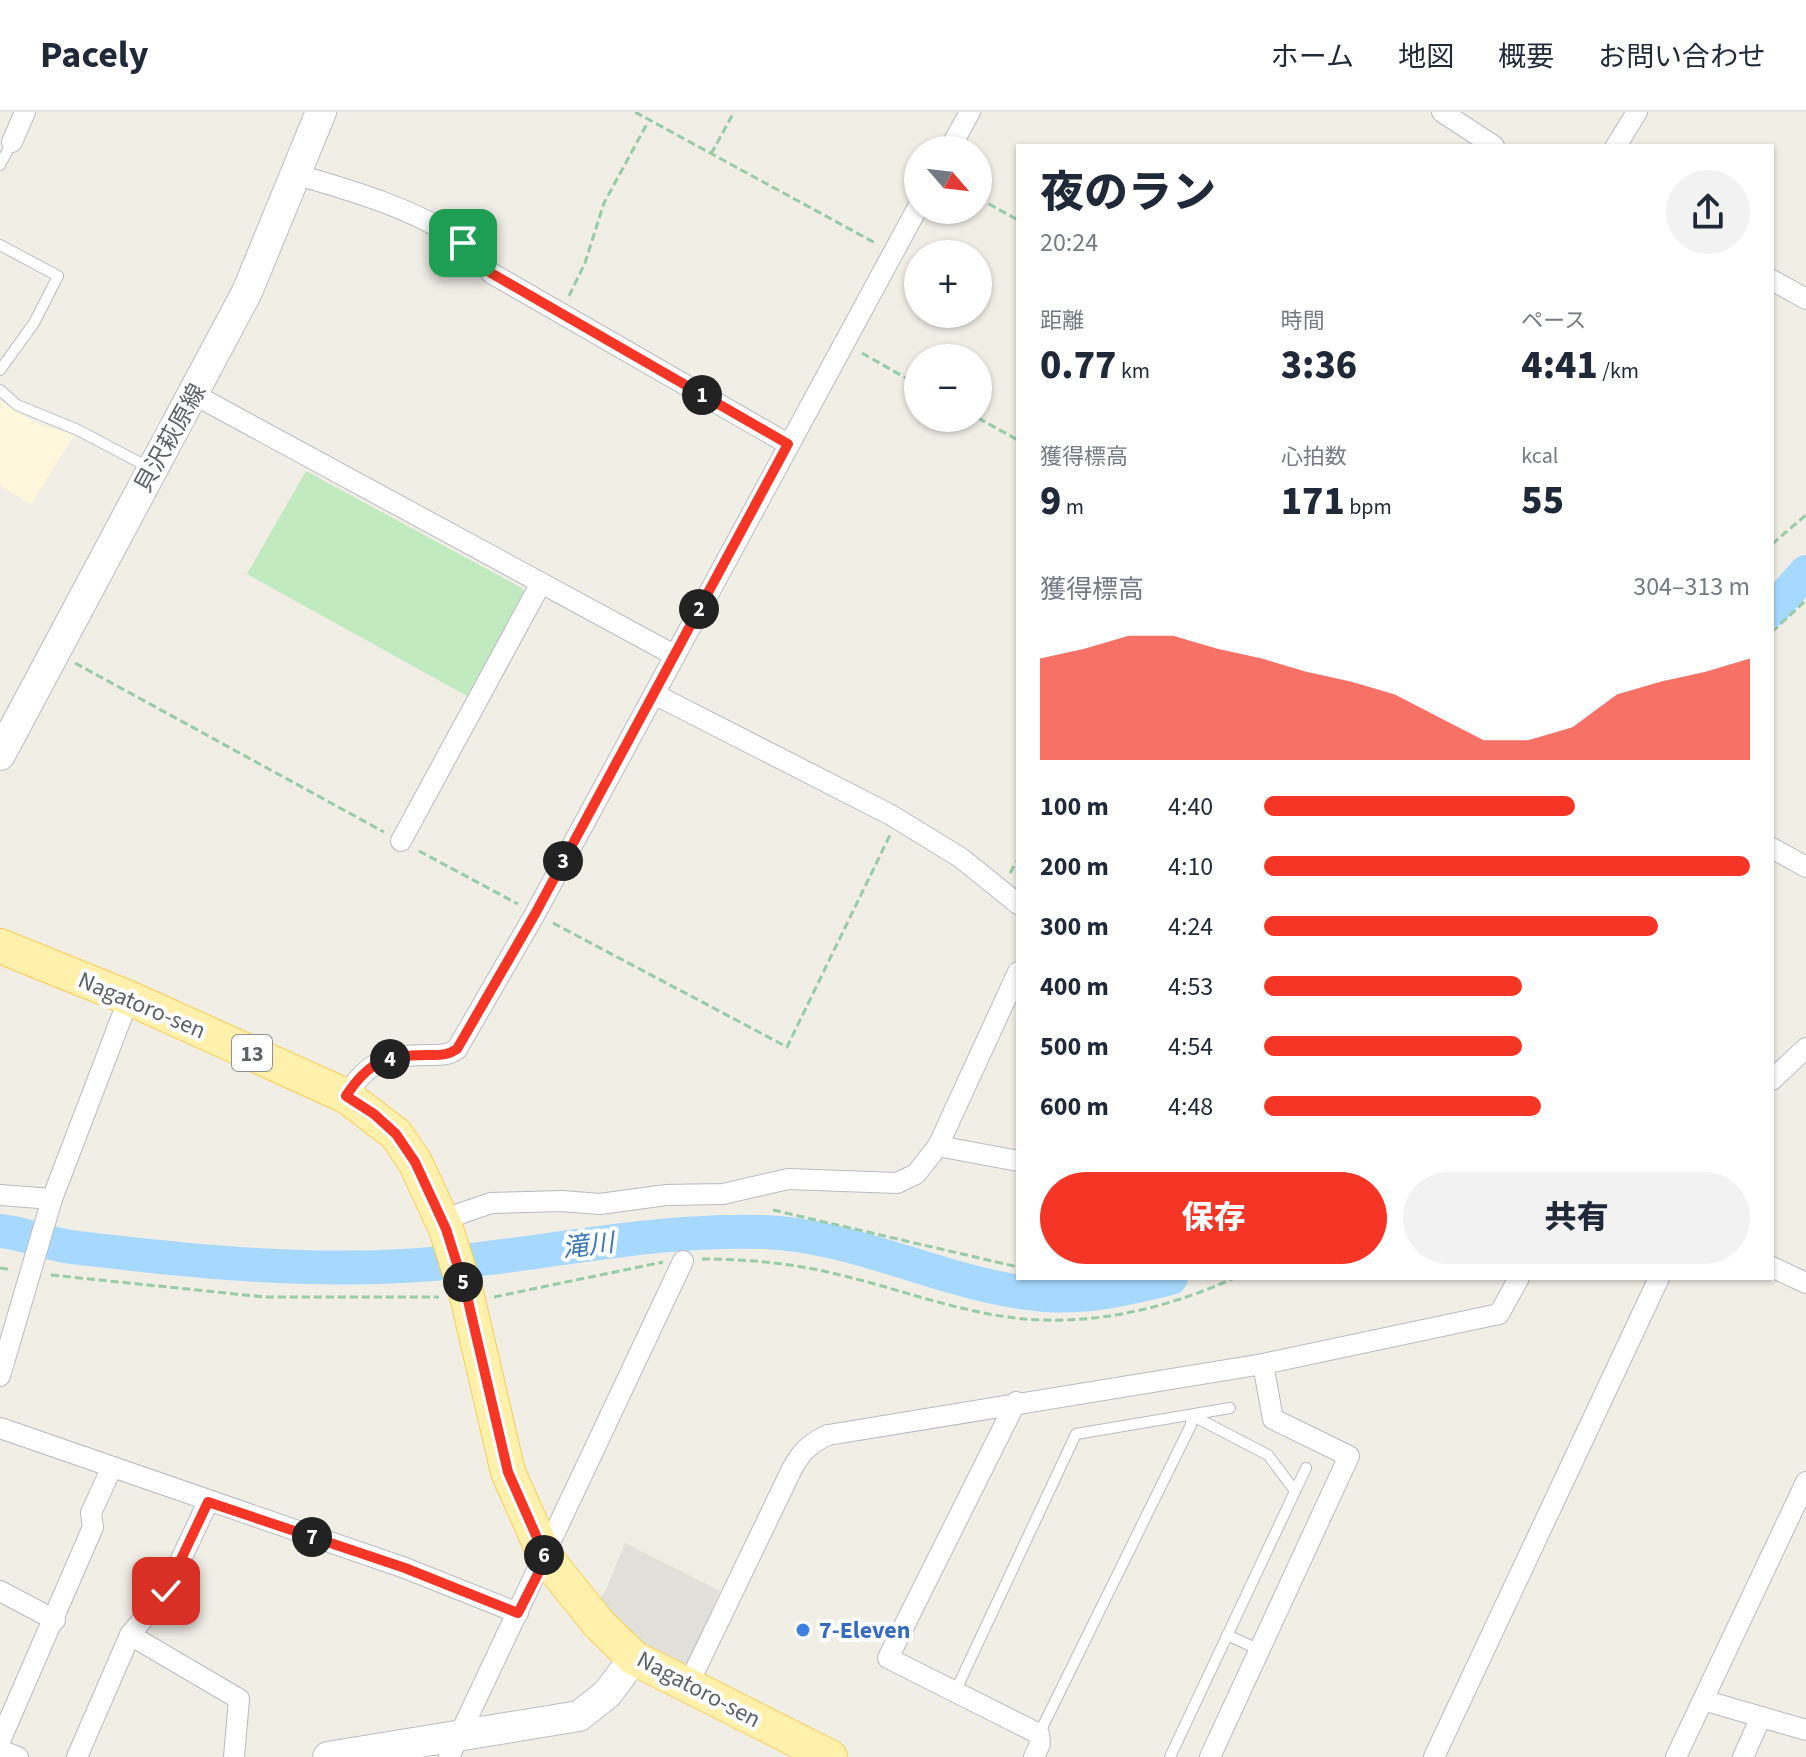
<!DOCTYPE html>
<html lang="ja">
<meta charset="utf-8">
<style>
:root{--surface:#fff;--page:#f2f2f3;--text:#1f2937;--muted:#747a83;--line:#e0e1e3;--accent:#f53627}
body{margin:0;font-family:"Source Sans 3","Noto Sans JP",sans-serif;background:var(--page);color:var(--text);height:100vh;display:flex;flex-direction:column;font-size:30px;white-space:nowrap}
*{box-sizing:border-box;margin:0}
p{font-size:26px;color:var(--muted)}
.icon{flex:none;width:44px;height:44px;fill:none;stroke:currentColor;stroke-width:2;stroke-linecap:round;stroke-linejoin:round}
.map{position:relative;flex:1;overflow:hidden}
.sheet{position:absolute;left:1016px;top:32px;width:758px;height:1136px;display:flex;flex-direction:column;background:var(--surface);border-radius:0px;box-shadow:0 2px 6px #0004}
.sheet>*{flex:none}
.needle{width:52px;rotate:118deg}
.tools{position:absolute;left:904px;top:24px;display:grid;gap:16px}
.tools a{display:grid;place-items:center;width:88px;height:88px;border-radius:50%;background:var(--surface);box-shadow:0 2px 6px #0004;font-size:40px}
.pin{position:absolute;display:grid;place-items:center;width:68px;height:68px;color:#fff;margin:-34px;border-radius:16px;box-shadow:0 4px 12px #0006}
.km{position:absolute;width:40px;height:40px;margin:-20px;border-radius:50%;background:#222;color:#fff;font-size:22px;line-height:40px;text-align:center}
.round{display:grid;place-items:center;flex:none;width:84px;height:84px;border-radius:42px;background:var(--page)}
.head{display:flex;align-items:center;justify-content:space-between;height:136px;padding:0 24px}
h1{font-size:44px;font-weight:800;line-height:60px}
.stats{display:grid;grid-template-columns:repeat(3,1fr);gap:12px;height:136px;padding:8px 24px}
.stats div{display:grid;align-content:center}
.stats b{font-size:40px;font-weight:800}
.stats small{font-size:22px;font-weight:400}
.stats p{font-size:22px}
.chart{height:224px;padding:16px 24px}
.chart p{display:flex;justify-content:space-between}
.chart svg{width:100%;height:144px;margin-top:8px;fill:var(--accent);opacity:.7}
.action{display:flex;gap:16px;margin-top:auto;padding:16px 24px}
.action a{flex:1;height:92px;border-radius:48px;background:var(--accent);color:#fff;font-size:32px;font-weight:800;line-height:92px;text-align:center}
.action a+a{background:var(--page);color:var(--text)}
ul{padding:0 24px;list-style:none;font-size:26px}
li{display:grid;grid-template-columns:128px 96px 1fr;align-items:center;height:60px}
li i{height:20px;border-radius:10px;background:var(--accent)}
header{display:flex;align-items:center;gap:48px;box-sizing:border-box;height:112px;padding:0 40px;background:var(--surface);border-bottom:2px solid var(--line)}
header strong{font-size:38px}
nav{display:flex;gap:44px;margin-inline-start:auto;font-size:28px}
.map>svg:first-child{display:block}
.commercial{fill:#fff7dc}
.industrial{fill:#e1e0da}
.green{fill:#c1eac1}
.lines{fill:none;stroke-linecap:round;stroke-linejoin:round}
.river{stroke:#a7d9ff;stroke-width:34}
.lane-casing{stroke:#b8bbc0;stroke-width:12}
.street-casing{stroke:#b8bbc0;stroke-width:22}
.secondary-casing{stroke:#b9bdc2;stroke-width:32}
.primary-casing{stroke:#fbcc54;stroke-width:36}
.path{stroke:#99cba8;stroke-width:3;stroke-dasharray:8 4;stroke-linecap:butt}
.lane{stroke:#fff;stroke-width:10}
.street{stroke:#fff;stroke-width:20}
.secondary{stroke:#fff;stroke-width:30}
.primary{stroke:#fff1ac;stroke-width:34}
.route-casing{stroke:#fff;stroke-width:16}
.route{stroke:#f53627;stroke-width:10}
.shop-dot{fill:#3f7fe0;stroke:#fff;stroke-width:3}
.labels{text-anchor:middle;stroke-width:8;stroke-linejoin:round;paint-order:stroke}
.shield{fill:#fff;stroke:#8e9195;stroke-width:2}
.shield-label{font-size:22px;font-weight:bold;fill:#5d6267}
.street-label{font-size:24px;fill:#5d6267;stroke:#fff}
.shop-label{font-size:24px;font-weight:bold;fill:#366cbe;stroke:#fff;text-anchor:start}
.water-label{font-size:26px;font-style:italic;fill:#3b79b9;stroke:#fff}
</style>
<header>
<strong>Pacely</strong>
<nav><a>ホーム</a><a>地図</a><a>概要</a><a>お問い合わせ</a></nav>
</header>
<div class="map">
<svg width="1806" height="1645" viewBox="0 0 1806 1645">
<rect width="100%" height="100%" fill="#f1eee6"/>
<path class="commercial" d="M0,288L35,311L74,323L31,393L0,373Z"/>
<path class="industrial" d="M625,1431L720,1479L690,1549L679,1555L645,1535L596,1489L605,1480Z"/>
<path class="green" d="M306,359L522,476L524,480L467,584L247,462Z"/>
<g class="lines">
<g class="river">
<path d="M1772,498L1806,460"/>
<path d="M0,1119C24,1121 47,1132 71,1135C180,1148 292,1160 402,1154C522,1148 642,1116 763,1120C859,1123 950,1176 1046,1183C1088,1186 1130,1176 1171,1166"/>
</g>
<defs>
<g id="lane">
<path d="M0,53L12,30"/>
<path d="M0,133L58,164L34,211L0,258"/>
<path d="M0,278L17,293L78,318L150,356"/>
<path d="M1227,1523L1260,1538"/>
<path d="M955,1580L1076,1322L1230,1296"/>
<path d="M1039,1622L1191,1313V1303L1268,1343L1295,1379"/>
<path d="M1170,1645L1306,1356"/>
</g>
<g id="street">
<path d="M1442,0L1494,34"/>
<path d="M12,30L25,0"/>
<path d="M1616,34L1637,0"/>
<path d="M949,38L970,0"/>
<path d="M298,63C350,78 416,97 460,129C472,137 481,151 491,161L788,332"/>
<path d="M1772,168L1806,187"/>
<path d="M195,283L674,543"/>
<path d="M654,582L891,703L961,746L1018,792"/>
<path d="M401,729L541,471"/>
<path d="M1772,736L1806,755"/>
<path d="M1772,968L1806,936"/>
<path d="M346,984C368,949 386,943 426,943C439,943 447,944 457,937L535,802L918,95"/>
<path d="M938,1034L1018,1049"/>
<path d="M0,1083L52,1087"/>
<path d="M442,1108L491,1091L562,1089L600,1092L666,1083L723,1082L788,1067L897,1071L916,1062L938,1034L1018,860"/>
<path d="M1772,1155L1806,1171"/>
<path d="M0,1264L52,1087L129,886"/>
<path d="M1016,1290L888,1546L1039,1622L1040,1632L1034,1645"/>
<path d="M0,1316L405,1456L518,1501"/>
<path d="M0,1479L55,1508"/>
<path d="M130,1523L239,1587L234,1645"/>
<path d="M688,1573L792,1357C801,1340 810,1331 828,1323L1263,1252L1499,1202L1519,1166"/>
<path d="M1703,1588L1806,1618"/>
<path d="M0,1629L93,1415L91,1401L111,1357"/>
<path d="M0,1638L18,1645"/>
<path d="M77,1645L130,1523L166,1479L208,1390"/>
<path d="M449,1645L683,1149"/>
<path d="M1210,1645L1349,1344L1273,1307L1263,1252"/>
<path d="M1434,1645L1659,1166"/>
<path d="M1676,1645L1806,1370"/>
<path d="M1743,1645L1761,1605"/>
</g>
<g id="secondary">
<path d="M0,643L247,180L321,0"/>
<path d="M328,1645L579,1604L607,1582L634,1546"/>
</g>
<path id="primary" d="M0,834L129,886L346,984L396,1022L415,1050L446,1117L466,1180L508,1360L546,1446L599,1512L634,1546L830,1645"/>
</defs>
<use href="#lane" class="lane-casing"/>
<use href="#street" class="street-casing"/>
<use href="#secondary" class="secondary-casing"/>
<use href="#primary" class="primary-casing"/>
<g class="path">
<path d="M635,0L877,132"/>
<path d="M711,42L734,0"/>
<path d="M978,86L1018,108"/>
<path d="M569,184L585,151L604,91L648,10"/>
<path d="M862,241L918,273"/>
<path d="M978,306L1018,328"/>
<path d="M1772,432L1806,403"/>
<path d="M1772,520L1806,488"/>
<path d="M75,551L384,720"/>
<path d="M419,739L518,792"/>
<path d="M1010,761L1018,747"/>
<path d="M553,811L787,935L890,723"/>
<path d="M773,1098L1018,1155"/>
<path d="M702,1147C746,1147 792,1151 836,1162C893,1175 949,1197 1008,1205C1084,1216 1164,1198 1234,1166"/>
<path d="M0,1156L12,1158"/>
<path d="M51,1163L265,1185H439"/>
<path d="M494,1185L663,1150"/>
</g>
<use href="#lane" class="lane"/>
<use href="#street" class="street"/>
<use href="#secondary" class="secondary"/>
<use href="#primary" class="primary"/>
</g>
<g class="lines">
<defs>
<path id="route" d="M166,1479L208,1390L405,1456L518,1501L546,1446L508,1360L466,1180L446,1117L415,1050L396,1022L374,1002L346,984C368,950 386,943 426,943C438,943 447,944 457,937L535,802L788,332L491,161L463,131"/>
</defs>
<use href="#route" class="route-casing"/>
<use href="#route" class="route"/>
</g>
<circle class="shop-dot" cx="803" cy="1518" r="8"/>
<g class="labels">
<rect class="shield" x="232" y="923" width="40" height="36" rx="6"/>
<g class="shield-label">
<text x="252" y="949">13</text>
</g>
<g class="street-label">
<text transform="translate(170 326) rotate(-61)" y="8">貝沢萩原線</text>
<text transform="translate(142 893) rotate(23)" y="8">Nagatoro-sen</text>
<text transform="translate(699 1577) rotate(28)" y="8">Nagatoro-sen</text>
</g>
<g class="shop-label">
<text x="819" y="1526">7-Eleven</text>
</g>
<g class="water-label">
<text transform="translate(588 1133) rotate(-7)" y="9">滝川</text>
</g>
</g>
</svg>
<div class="tools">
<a><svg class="needle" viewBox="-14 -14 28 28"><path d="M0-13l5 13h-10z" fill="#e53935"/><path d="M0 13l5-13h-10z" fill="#747a83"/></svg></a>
<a>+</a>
<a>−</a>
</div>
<div class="pin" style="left:463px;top:131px;background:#1e9e55"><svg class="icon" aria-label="arrive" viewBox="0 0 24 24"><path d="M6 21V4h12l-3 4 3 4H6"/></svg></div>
<div class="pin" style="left:166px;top:1479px;background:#d93025"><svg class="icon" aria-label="check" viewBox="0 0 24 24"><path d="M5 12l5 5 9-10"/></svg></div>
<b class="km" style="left:702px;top:283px">1</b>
<b class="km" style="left:699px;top:497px">2</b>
<b class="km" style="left:563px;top:749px">3</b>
<b class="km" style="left:390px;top:947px">4</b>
<b class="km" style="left:463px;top:1170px">5</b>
<b class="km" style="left:544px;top:1443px">6</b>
<b class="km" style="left:312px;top:1425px">7</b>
<section class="sheet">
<div class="head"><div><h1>夜のラン</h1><p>20:24</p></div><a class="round"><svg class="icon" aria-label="share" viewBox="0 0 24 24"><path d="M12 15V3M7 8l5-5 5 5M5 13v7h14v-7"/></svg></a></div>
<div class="stats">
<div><p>距離</p><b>0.77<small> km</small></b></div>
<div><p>時間</p><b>3:36</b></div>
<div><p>ペース</p><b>4:41<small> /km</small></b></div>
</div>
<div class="stats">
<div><p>獲得標高</p><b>9<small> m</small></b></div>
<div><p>心拍数</p><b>171<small> bpm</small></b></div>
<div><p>kcal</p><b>55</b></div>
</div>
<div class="chart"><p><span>獲得標高</span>304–313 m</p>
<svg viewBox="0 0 160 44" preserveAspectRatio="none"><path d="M0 44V13L10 10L20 6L30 6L40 10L50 13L60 17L70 20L80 24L90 31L100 38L110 38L120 34L130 24L140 20L150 17L160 13V44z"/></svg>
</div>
<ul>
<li><b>100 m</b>4:40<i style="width:64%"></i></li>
<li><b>200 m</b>4:10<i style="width:100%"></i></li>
<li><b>300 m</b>4:24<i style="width:81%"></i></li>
<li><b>400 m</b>4:53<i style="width:53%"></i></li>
<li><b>500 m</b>4:54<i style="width:53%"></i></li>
<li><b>600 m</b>4:48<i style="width:57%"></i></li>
</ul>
<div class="action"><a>保存</a><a>共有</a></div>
</section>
</div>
